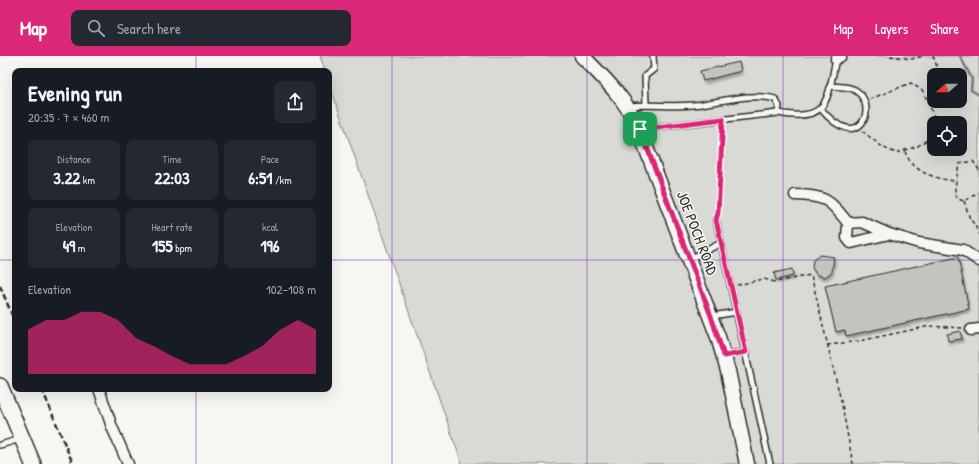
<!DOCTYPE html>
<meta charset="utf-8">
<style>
:root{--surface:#171b24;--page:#242831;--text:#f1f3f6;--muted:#9ea1a6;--accent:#db2777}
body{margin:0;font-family:"Patrick Hand",sans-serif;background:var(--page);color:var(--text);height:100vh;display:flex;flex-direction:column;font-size:15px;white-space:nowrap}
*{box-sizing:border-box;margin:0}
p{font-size:13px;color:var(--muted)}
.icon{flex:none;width:22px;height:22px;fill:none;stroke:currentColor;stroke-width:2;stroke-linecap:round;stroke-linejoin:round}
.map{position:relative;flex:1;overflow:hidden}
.details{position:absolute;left:12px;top:12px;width:320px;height:324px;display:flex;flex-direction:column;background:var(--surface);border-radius:8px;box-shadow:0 4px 16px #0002}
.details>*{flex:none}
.needle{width:26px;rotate:249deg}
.fabs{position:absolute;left:927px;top:12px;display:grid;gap:8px}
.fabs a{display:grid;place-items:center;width:40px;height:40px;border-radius:8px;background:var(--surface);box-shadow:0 4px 16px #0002;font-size:20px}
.pin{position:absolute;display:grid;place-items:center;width:34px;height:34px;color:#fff;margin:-17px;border-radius:8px;box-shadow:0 2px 6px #0006}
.round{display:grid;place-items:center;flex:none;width:42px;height:42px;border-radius:8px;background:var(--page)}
.overview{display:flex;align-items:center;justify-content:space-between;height:68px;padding:0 16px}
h1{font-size:22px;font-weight:800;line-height:30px}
.metrics{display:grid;grid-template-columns:repeat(3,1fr);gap:6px;height:68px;padding:4px 16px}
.metrics div{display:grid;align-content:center;border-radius:8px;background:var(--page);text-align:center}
.metrics b{font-size:17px;font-weight:800}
.metrics small{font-size:11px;font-weight:400}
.metrics p{font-size:11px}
.chart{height:112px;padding:8px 16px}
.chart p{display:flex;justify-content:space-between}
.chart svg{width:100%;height:72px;margin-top:4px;fill:var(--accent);opacity:.7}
header{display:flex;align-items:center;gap:24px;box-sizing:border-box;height:56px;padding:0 20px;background:var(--accent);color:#fff}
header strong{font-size:19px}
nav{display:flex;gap:22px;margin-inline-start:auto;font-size:14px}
.search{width:280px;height:36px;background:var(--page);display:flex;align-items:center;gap:10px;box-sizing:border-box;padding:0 14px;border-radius:8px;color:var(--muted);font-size:15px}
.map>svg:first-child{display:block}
.green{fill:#d9d9d5;stroke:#828280;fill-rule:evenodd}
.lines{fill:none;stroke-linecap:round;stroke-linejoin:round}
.stream{stroke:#7a7a78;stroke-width:2.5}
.building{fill:#c3c3c0;stroke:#2b2b2b;filter:url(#shadow)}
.lane-casing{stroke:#2b2b2b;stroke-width:8}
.street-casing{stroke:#2b2b2b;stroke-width:13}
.secondary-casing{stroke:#2b2b2b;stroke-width:17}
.primary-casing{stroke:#2b2b2b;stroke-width:18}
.path{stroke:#2b2b2b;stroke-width:1.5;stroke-dasharray:4 3;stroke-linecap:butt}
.lane{stroke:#f6f6f2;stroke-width:5}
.street{stroke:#f6f6f2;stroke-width:10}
.secondary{stroke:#f6f6f2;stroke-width:14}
.primary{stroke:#f6f6f2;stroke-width:15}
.rail{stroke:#2b2b2b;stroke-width:2.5;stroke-dasharray:6 3;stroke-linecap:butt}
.route-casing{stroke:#fff;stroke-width:8}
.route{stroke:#db2777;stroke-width:5}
.grid{fill:none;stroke:#7b2cbf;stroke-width:1;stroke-opacity:0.55}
.labels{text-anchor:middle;stroke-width:3;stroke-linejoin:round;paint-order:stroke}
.street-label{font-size:15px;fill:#2b2b2b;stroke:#f6f6f2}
</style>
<header>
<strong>Map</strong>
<div class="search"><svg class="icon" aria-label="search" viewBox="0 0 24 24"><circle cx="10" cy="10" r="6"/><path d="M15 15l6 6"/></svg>Search here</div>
<nav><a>Map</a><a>Layers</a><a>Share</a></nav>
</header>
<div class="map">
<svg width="979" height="408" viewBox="0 0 979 408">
<defs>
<filter id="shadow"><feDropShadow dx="1.5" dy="3" stdDeviation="1" flood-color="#0004"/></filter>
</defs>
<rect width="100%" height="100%" fill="#f6f6f2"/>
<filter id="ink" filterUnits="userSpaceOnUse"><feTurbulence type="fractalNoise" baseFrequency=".025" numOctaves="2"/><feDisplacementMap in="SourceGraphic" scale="8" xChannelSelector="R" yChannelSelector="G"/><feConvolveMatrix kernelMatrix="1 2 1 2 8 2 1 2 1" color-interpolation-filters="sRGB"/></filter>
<g filter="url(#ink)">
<path class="green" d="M320,0H979V408H462L329,27V15H325ZM934,19H960V45H934ZM934,67H960V93H934Z"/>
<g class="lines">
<path class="stream" d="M960,0L972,23L971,34L979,39"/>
</g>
<g class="building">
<path d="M739,6L741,15L703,25L700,15Z"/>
<path d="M820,199L834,201L832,216L825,221L817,219L812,212L813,204Z"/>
<path d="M958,201L969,253L846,280L845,274L836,276L825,230Z"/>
<path d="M792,213L793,220L776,224L774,217Z"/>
<path d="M960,275L962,283L948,285L947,278Z"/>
</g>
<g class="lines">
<defs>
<g id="lane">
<path d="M646,48L645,20L654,13L653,0"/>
<path d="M628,50C650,48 671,51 693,49C717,47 752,36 775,43L779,50L778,57"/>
<path d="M821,53C860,100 880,49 855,34C848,30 838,31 830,30"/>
<path d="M640,73L778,57C829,67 827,44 836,3"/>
<path d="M716,164L770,408"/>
<path d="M690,203L721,187"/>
<path d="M712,260L737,256"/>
<path d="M724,299L746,296"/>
<path d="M0,389L21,383"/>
</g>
<g id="street">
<path d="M836,3L841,0"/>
<path d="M795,139C826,140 829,143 848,167L847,182L851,187L889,178L862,166L848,167"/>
<path d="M889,178L919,187L963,194L979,205"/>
<path d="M971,274L979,273"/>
<path d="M99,333L112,371L128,408"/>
</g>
<path id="secondary" d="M582,0C605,23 626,43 639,73L718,281L728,315L747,408"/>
<path id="primary" d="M0,330L33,408"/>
</defs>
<use href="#lane" class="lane-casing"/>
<use href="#street" class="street-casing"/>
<use href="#secondary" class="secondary-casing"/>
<use href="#primary" class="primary-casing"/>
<g class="path">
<path d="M890,0L911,3L924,0"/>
<path d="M933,0L940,19"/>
<path d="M870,43L911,27L923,35L937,67"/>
<path d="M929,44L934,40"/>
<path d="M862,75L884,92L896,97L918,90L934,79"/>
<path d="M905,95C911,116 936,123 956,125"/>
<path d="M979,114L973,105L959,108L955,131V139L958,143L964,145L979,136"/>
<path d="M964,145L970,163L975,169L979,179"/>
<path d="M718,159L722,71"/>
<path d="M737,229L764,223L775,226L811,219L842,349L853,408"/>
<path d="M827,289L859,285L930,270L963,272"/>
</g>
<use href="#lane" class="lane"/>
<use href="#street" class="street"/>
<use href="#secondary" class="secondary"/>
<use href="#primary" class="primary"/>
<g class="rail">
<path d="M0,230L15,266"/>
<path d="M42,333L73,408"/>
</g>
</g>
</g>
<g class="lines" filter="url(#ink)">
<defs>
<path id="route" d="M723,63L718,157L716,164L746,296L724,300L711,260L640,73Z"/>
</defs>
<use href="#route" class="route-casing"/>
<use href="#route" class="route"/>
</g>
<path class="grid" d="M196,0V15M392,0V408M587,0V408M783,0V408M0,204H15M329,204H979M196,333V408"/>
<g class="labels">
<g class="street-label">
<text transform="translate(697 177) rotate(69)" y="5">JOE POCH ROAD</text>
</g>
</g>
</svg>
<div class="fabs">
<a><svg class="needle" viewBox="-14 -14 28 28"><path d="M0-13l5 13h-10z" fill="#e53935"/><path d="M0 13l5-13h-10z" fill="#9ea1a6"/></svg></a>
<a><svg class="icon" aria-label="locate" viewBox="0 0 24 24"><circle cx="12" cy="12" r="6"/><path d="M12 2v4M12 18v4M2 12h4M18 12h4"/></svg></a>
</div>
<div class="pin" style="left:640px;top:73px;background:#1e9e55"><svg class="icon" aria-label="arrive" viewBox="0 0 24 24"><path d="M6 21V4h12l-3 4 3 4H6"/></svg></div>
<section class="details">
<div class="overview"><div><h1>Evening run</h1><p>20:35 · 7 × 460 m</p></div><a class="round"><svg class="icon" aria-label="share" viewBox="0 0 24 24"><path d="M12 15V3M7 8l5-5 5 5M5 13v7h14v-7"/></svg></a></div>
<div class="metrics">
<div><p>Distance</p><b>3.22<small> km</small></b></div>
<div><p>Time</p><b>22:03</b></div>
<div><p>Pace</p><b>6:51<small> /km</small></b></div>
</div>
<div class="metrics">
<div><p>Elevation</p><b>49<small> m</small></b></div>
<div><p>Heart rate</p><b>155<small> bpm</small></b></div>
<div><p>kcal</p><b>196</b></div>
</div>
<div class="chart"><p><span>Elevation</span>102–108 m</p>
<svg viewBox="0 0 160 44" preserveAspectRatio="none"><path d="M0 44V17L10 11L20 11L30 6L40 6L50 11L60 22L70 27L80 33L90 38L100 38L110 38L120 33L130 27L140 17L150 11L160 17V44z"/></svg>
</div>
</section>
</div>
